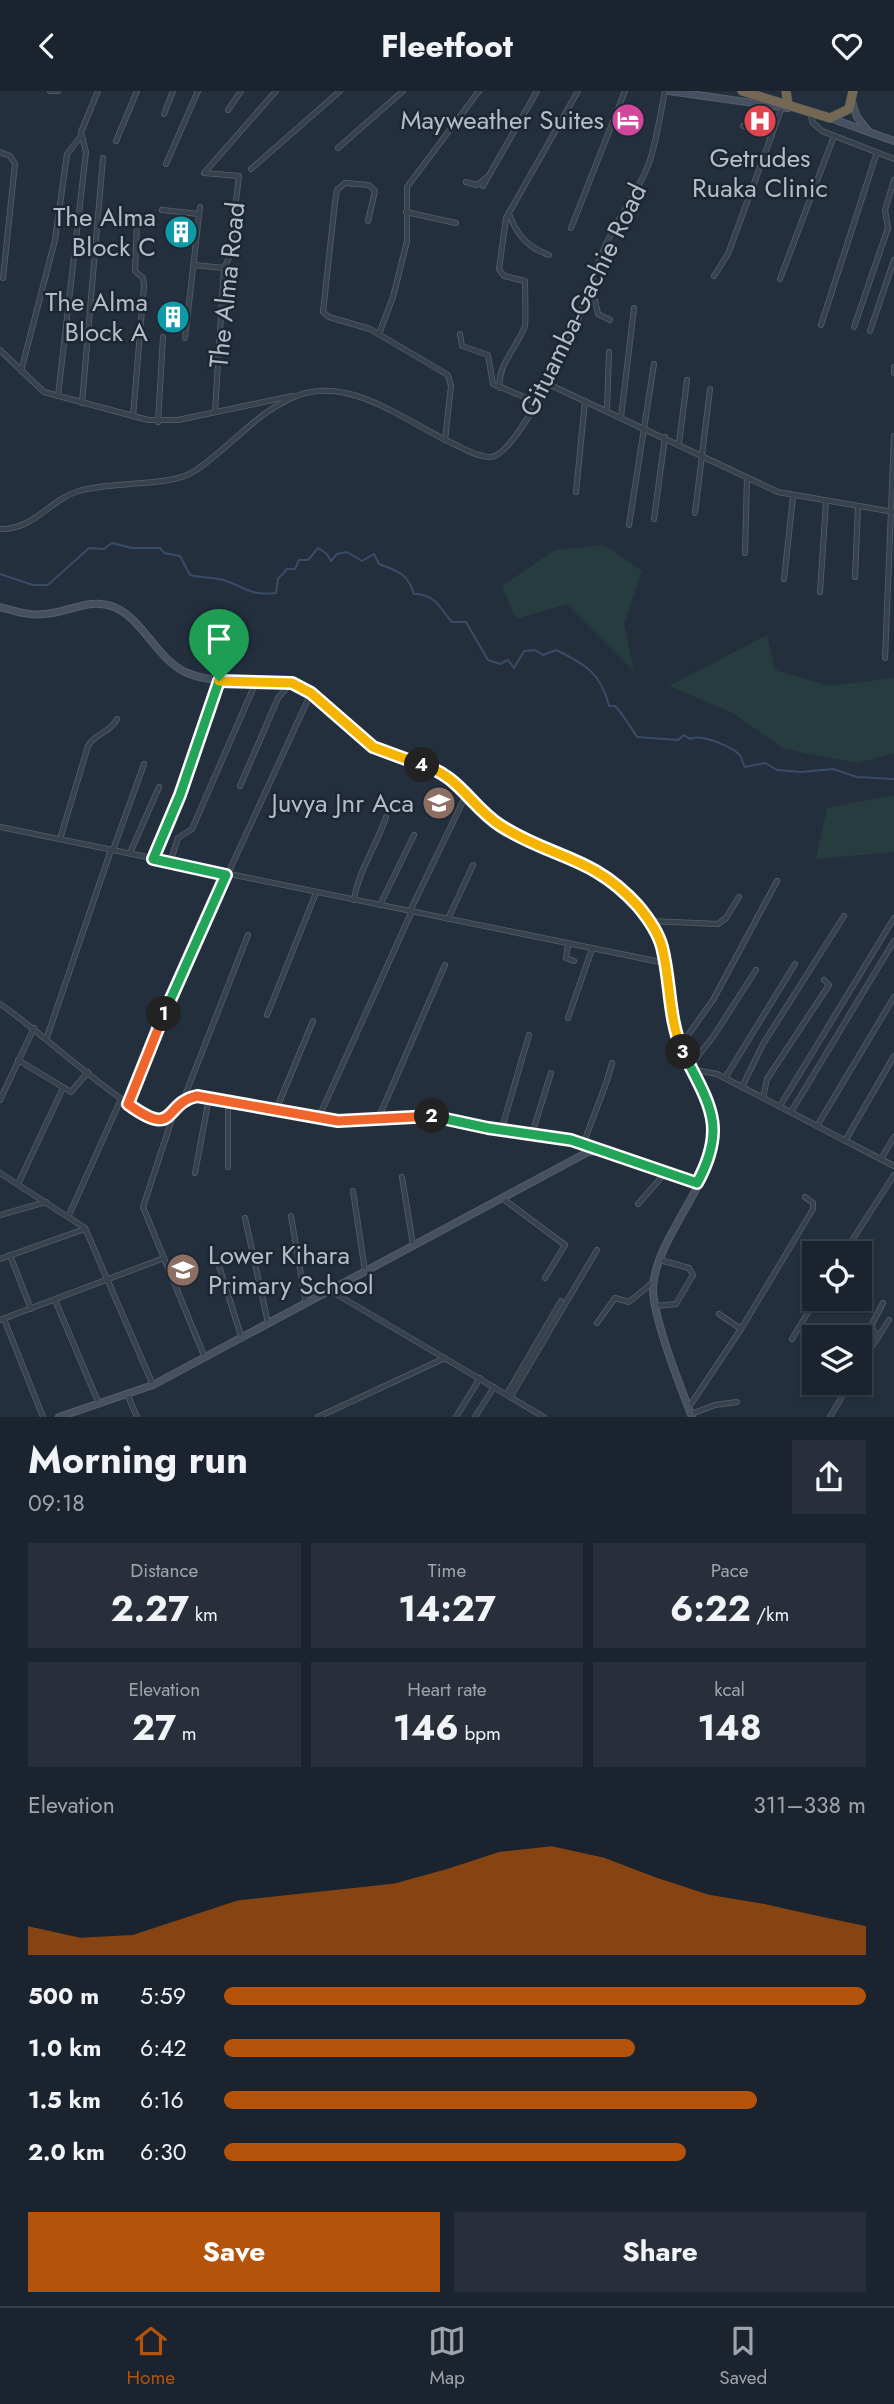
<!DOCTYPE html>
<meta charset="utf-8">
<style>
:root{--surface:#1b232e;--page:#282f3a;--text:#f1f3f6;--muted:#a0a4aa;--line:#39404a;--accent:#b45309}
body{margin:0;font-family:Jost,sans-serif;background:var(--page);color:var(--text);height:100vh;display:flex;flex-direction:column;font-size:26px;white-space:nowrap}
*{box-sizing:border-box;margin:0}
p{font-size:23px;color:var(--muted)}
.icon{flex:none;width:38px;height:38px;fill:none;stroke:currentColor;stroke-width:2;stroke-linecap:round;stroke-linejoin:round}
.map{position:relative;height:1326px;overflow:hidden}
.panel{display:flex;flex-direction:column;background:var(--surface);flex:1}
.panel>*{flex:none}
.controls{position:absolute;left:802px;top:1150px;display:grid;gap:14px}
.controls a{display:grid;place-items:center;width:70px;height:70px;border-radius:0px;background:var(--surface);box-shadow:0 2px 5px #0004,0 0 0 2px var(--line);font-size:35px}
.pin{position:absolute;display:grid;place-items:center;width:60px;height:60px;color:#fff;margin:-72px -30px;border-radius:50% 50% 50% 0;rotate:-45deg;box-shadow:0 0 7px #0007}
.pin .icon{rotate:45deg}
.km{position:absolute;width:35px;height:35px;margin:-18px;border-radius:50%;background:#222;color:#fff;font-size:19px;line-height:35px;text-align:center}
.round{display:grid;place-items:center;flex:none;width:74px;height:74px;border-radius:0px;background:var(--page)}
.headline{display:flex;align-items:center;justify-content:space-between;height:119px;padding:0 28px}
h1{font-size:38px;font-weight:700;line-height:52px}
.stats{display:grid;grid-template-columns:repeat(3,1fr);gap:10px;height:119px;padding:7px 28px}
.stats div{display:grid;align-content:center;border-radius:0px;background:var(--page);text-align:center}
.stats b{font-size:35px;font-weight:700}
.stats small{font-size:19px;font-weight:400}
.stats p{font-size:19px}
.chart{height:196px;padding:14px 28px}
.chart p{display:flex;justify-content:space-between}
.chart svg{width:100%;height:126px;margin-top:7px;fill:var(--accent);opacity:.7}
.button{display:flex;gap:14px;margin-top:auto;padding:14px 28px}
.button a{flex:1;height:80px;border-radius:0px;background:var(--accent);color:#fff;font-size:28px;font-weight:700;line-height:80px;text-align:center}
.button a+a{background:var(--page);color:var(--text)}
ul{padding:0 28px;list-style:none;font-size:23px}
li{display:grid;grid-template-columns:112px 84px 1fr;align-items:center;height:52px}
li i{height:18px;border-radius:9px;background:var(--accent)}
header{display:flex;justify-content:space-between;align-items:center;height:91px;padding:0 28px;background:var(--surface);font-size:32px;font-weight:700}
.tab-bar{display:flex;justify-content:space-around;align-items:center;height:98px;border-top:2px solid var(--line);background:var(--surface);font-size:19px;color:var(--muted)}
.tab-bar a{display:grid;justify-items:center;gap:4px}
.tab-bar .on{color:var(--accent)}
.map>svg:first-child{display:block}
.green{fill:#263c3f}
.lines{fill:none;stroke-linecap:round;stroke-linejoin:round}
.stream{stroke:#394c67;stroke-width:2}
.street-casing{stroke:#565f6c;stroke-width:6}
.secondary-casing{stroke:#565f6c;stroke-width:8}
.highway-casing{stroke:#434c59;stroke-width:10}
.street{stroke:#38414e;stroke-width:4.5}
.secondary{stroke:#465061;stroke-width:6}
.highway{stroke:#746855;stroke-width:9}
.split-1-casing{stroke:#fff;stroke-width:14}
.split-2-casing{stroke:#fff;stroke-width:14}
.split-3-casing{stroke:#fff;stroke-width:14}
.split-4-casing{stroke:#fff;stroke-width:14}
.split-5-casing{stroke:#fff;stroke-width:14}
.split-1{stroke:#22a559;stroke-width:9}
.split-2{stroke:#f0652b;stroke-width:9}
.split-3{stroke:#22a559;stroke-width:9}
.split-4{stroke:#f5b400;stroke-width:9}
.split-5{stroke:#f5b400;stroke-width:9}
.labels{text-anchor:middle;stroke-width:5;stroke-linejoin:round;paint-order:stroke}
.poi-label{font-size:26px;fill:#b4bcc9;stroke:#1d2633;text-anchor:end}
.street-label{font-size:26px;fill:#b4bcc9;stroke:#1d2633}
</style>
<header><svg class="icon" aria-label="back" viewBox="0 0 24 24"><path d="M15 5l-7 7 7 7"/></svg>Fleetfoot<svg class="icon" aria-label="heart" viewBox="0 0 24 24"><path d="M12 20l-8-8c-3-5 5-10 8-4 3-6 11-1 8 4z"/></svg></header>
<div class="map">
<svg width="894" height="1326" viewBox="0 0 894 1326">
<rect width="100%" height="100%" fill="#242f3e"/>
<g class="green">
<path d="M604,454L642,480L624,533L634,580L567,513L516,528L502,495L555,459Z"/>
<path d="M767,544L775,579L829,595L894,587V662L858,672L784,658L733,622L669,595Z"/>
<path d="M894,704V761L816,768L827,717Z"/>
</g>
<g class="lines">
<path class="stream" d="M0,483L33,494H48L89,457L104,458L112,452L132,457H160L164,462L180,465L190,484C201,487 212,486 223,489C246,496 249,505 276,502L278,488L287,478H295L299,469H308L318,457L327,463L331,470L337,463L347,461L362,470L374,463L379,473C398,480 408,483 414,503C435,503 439,516 452,531H466L488,569L500,573L508,569L514,577L524,560L535,559L543,564L556,559C585,573 601,582 609,615H615C620,620 632,638 637,646L678,649L684,644L690,648C701,642 736,657 741,666C742,669 743,673 745,676L765,672L777,679L801,681L833,678L857,686L894,688"/>
<defs>
<g id="street">
<path d="M50,0H58"/>
<path d="M228,19L241,0"/>
<path d="M164,23L173,0"/>
<path d="M810,23L813,32L822,40L894,68"/>
<path d="M743,35L772,45"/>
<path d="M116,50L137,0"/>
<path d="M338,57L403,0"/>
<path d="M0,61L10,65L15,73L3,187"/>
<path d="M166,73L198,0"/>
<path d="M251,78L340,0"/>
<path d="M466,91L477,94L487,86"/>
<path d="M483,95L537,0"/>
<path d="M162,119L199,123"/>
<path d="M406,121L456,132"/>
<path d="M509,123C517,144 527,156 549,164"/>
<path d="M368,130L375,100L369,94L345,92L337,99L335,111L323,221L329,226L370,238L448,284L451,295L445,349"/>
<path d="M571,137L625,0"/>
<path d="M194,174L224,177"/>
<path d="M714,185L728,163L782,16"/>
<path d="M780,188L834,45"/>
<path d="M587,202L595,209L598,223L610,229"/>
<path d="M821,234L877,61"/>
<path d="M854,236L888,137L885,119L894,89"/>
<path d="M870,240L894,169"/>
<path d="M379,243L393,206L407,150V96L479,0"/>
<path d="M460,243L462,255L488,264L493,293L536,311"/>
<path d="M185,247L200,116"/>
<path d="M0,259L44,301L148,329H178L292,305"/>
<path d="M894,276V282"/>
<path d="M21,280L55,149L67,63L81,45"/>
<path d="M546,292L778,401L894,421"/>
<path d="M500,297C496,276 518,255 525,235C526,232 525,195 525,190L504,185L499,178L506,127L578,0"/>
<path d="M58,305L86,61L81,41L98,0"/>
<path d="M82,312L103,67"/>
<path d="M607,319L609,261"/>
<path d="M215,320L224,177L229,167L239,85L204,82L276,0"/>
<path d="M133,325L144,195L143,187L135,180L137,131"/>
<path d="M621,326L634,217"/>
<path d="M158,331L163,246"/>
<path d="M679,352L687,289"/>
<path d="M576,401L585,310"/>
<path d="M695,422L710,298"/>
<path d="M654,428L665,346"/>
<path d="M629,434L654,273"/>
<path d="M0,438C34,439 49,409 79,400C112,390 169,396 193,381C229,358 254,323 294,306C350,282 408,333 456,354C466,359 479,366 491,366C513,365 559,272 569,250C585,217 592,180 609,147C622,121 639,99 649,72C657,49 660,24 665,0"/>
<path d="M745,462L747,387"/>
<path d="M855,486L858,416"/>
<path d="M784,488L793,406"/>
<path d="M820,501L826,411"/>
<path d="M885,567L894,345"/>
<path d="M240,695L278,607L291,592"/>
<path d="M0,736L665,872"/>
<path d="M60,748L88,655C95,642 111,641 117,628"/>
<path d="M113,759L144,673"/>
<path d="M130,762L159,696"/>
<path d="M153,768L180,704L219,590"/>
<path d="M170,772L178,747L192,738L256,591"/>
<path d="M354,809C358,780 377,754 386,726"/>
<path d="M380,814L414,744"/>
<path d="M410,820L467,702"/>
<path d="M448,828L473,774"/>
<path d="M650,830L718,833L726,827L739,806"/>
<path d="M568,854L566,867L574,870"/>
<path d="M0,913C31,932 138,1032 163,1029C178,1027 182,1008 197,1005L338,1030L435,1025L488,1037L571,1049L596,1059"/>
<path d="M267,924L316,802"/>
<path d="M568,927L592,858"/>
<path d="M47,946L111,759"/>
<path d="M681,954L713,909L777,790"/>
<path d="M18,969L71,1001L88,981"/>
<path d="M690,975L713,946L756,879"/>
<path d="M695,979L717,983L894,1075"/>
<path d="M725,987L795,873"/>
<path d="M742,996L763,953L844,825"/>
<path d="M763,1007L767,988L829,894L824,889"/>
<path d="M0,1009L34,937"/>
<path d="M182,1012L248,844"/>
<path d="M128,1013L157,937L311,602"/>
<path d="M780,1015L894,827"/>
<path d="M276,1019L313,930"/>
<path d="M791,1021L894,850"/>
<path d="M173,1025L143,1116L205,1267"/>
<path d="M318,1028L412,820"/>
<path d="M378,1028L445,874"/>
<path d="M817,1035L894,906"/>
<path d="M501,1040L529,944"/>
<path d="M532,1043L551,982"/>
<path d="M845,1050L894,965"/>
<path d="M584,1052C593,1024 605,1000 612,972"/>
<path d="M881,1068L894,1046"/>
<path d="M228,1076V1010"/>
<path d="M0,1082L85,1137L153,1294"/>
<path d="M195,1082L209,1007"/>
<path d="M402,1086L413,1154"/>
<path d="M18,1093L63,997"/>
<path d="M353,1100L365,1180"/>
<path d="M502,1107L565,1154L545,1187"/>
<path d="M638,1113L667,1080"/>
<path d="M0,1124L46,1111"/>
<path d="M69,1124L121,1008"/>
<path d="M291,1125L306,1213"/>
<path d="M245,1127L268,1232"/>
<path d="M844,1162L894,1084"/>
<path d="M10,1164L31,1218"/>
<path d="M0,1168L85,1138"/>
<path d="M219,1175L242,1248"/>
<path d="M331,1200L544,1326"/>
<path d="M55,1209L99,1313"/>
<path d="M655,1215L676,1213L693,1184L689,1177L660,1169"/>
<path d="M4,1228L43,1326"/>
<path d="M0,1229L164,1167"/>
<path d="M597,1232L615,1207L629,1211L653,1191"/>
<path d="M741,1238L813,1118V1112L805,1106"/>
<path d="M879,1245L873,1240L872,1233L883,1212"/>
<path d="M792,1248L816,1208"/>
<path d="M859,1276L889,1229"/>
<path d="M507,1303L561,1210"/>
<path d="M128,1305L137,1326"/>
<path d="M511,1305L597,1159"/>
<path d="M689,1316L741,1238L719,1223"/>
<path d="M691,1323L715,1314L737,1311"/>
<path d="M318,1326L445,1267"/>
<path d="M456,1326L480,1287"/>
<path d="M475,1326L494,1296"/>
<path d="M830,1326L850,1292"/>
</g>
<g id="secondary">
<path d="M669,0L788,17"/>
<path d="M852,11L857,26L869,41"/>
<path d="M830,27L894,50"/>
<path d="M0,516C15,520 29,525 44,523C69,522 89,506 114,516C143,528 156,567 185,581C223,598 258,581 293,593C330,604 351,647 386,663C405,672 428,672 447,683C473,699 487,728 514,743C525,750 538,753 550,758C593,774 633,797 655,839C672,872 667,912 678,946C688,977 708,1002 714,1035C723,1080 656,1144 653,1196C652,1225 681,1297 692,1326"/>
<path d="M59,1326L153,1294L588,1061L606,1059L697,1092"/>
</g>
<g id="highway">
<path d="M742,0L830,27L849,18L853,0"/>
<path d="M786,0L788,13"/>
</g>
</defs>
<use href="#street" class="street-casing"/>
<use href="#secondary" class="secondary-casing"/>
<use href="#highway" class="highway-casing"/>
<use href="#street" class="street"/>
<use href="#secondary" class="secondary"/>
<use href="#highway" class="highway"/>
</g>
<g class="lines">
<defs>
<path id="split-1" d="M164,923L226,784L153,768L180,704L219,590"/>
<path id="split-2" d="M164,923L128,1013C177,1049 163,1012 197,1005L338,1030L432,1025"/>
<path id="split-3" d="M432,1025L488,1037L571,1049L697,1092C728,1035 709,1013 683,961"/>
<path id="split-4" d="M422,674C459,684 471,716 501,735C553,768 592,764 638,815C648,827 658,841 662,856C671,891 668,928 683,961"/>
<path id="split-5" d="M219,590L292,592L311,602L373,656L422,674"/>
</defs>
<use href="#split-1" class="split-1-casing"/>
<use href="#split-2" class="split-2-casing"/>
<use href="#split-3" class="split-3-casing"/>
<use href="#split-4" class="split-4-casing"/>
<use href="#split-5" class="split-5-casing"/>
<use href="#split-1" class="split-1"/>
<use href="#split-2" class="split-2"/>
<use href="#split-3" class="split-3"/>
<use href="#split-4" class="split-4"/>
<use href="#split-5" class="split-5"/>
</g>
<defs>
<symbol id="hotel-disc" viewBox="-11 -11 22 22"><circle r="9.5" fill="#d1479c" stroke="#1d2633"/><path d="M-6-4.5h1.5V1H6V5H4.5V3h-9V5H-6ZM-4 0a1.8 1.8 0 1 1 3.6 0ZM.5 0V-2.5h3Q6-2.5 6 0Z" fill="#fff"/></symbol>
<symbol id="hospital-disc" viewBox="-11 -11 22 22"><circle r="9.5" fill="#e0444e" stroke="#1d2633"/><path d="M-5-5h3v3.5h4V-5h3V5h-3V1.5h-4V5h-3Z" fill="#fff"/></symbol>
<symbol id="building-disc" viewBox="-11 -11 22 22"><circle r="9.5" fill="#0f9aa8" stroke="#1d2633"/><path d="M-4-6H4V6H1V3H-1V6H-4ZM-2.5-4.3h1.7v1.8h-1.7ZM.8-4.3h1.7v1.8H.8ZM-2.5-1h1.7V.8h-1.7ZM.8-1h1.7V.8H.8Z" fill="#fff"/></symbol>
<symbol id="school-disc" viewBox="-11 -11 22 22"><circle r="9.5" fill="#8d6e63" stroke="#1d2633"/><path d="M0-5L7-2L0 1L-7-2ZM-4 1L0 2.5L4 1V4Q0 6-4 4Z" fill="#fff"/></symbol>
</defs>
<g fill-rule="evenodd">
<use href="#hotel-disc" x="609" y="10" width="38" height="38"/>
<use href="#hospital-disc" x="741" y="11" width="38" height="38"/>
<use href="#building-disc" x="162" y="122" width="38" height="38"/>
<use href="#building-disc" x="154" y="207" width="38" height="38"/>
<use href="#school-disc" x="420" y="693" width="38" height="38"/>
<use href="#school-disc" x="164" y="1160" width="38" height="38"/>
</g>
<g class="labels">
<g class="poi-label">
<text x="604" y="38">Mayweather Suites</text>
<text x="760" y="76" text-anchor="middle">Getrudes<tspan x="760" dy="30">Ruaka Clinic</tspan></text>
<text x="156" y="135">The Alma<tspan x="156" dy="30">Block C</tspan></text>
<text x="148" y="220">The Alma<tspan x="148" dy="30">Block A</tspan></text>
<text x="414" y="721">Juvya Jnr Aca</text>
<text x="208" y="1173" text-anchor="start">Lower Kihara<tspan x="208" dy="30">Primary School</tspan></text>
</g>
<g class="street-label">
<text transform="translate(227 194) rotate(-84)" y="9">The Alma Road</text>
<text transform="translate(583 209) rotate(-64)" y="9">Gituamba-Gachie Road</text>
</g>
</g>
</svg>
<div class="controls">
<a><svg class="icon" aria-label="locate" viewBox="0 0 24 24"><circle cx="12" cy="12" r="6"/><path d="M12 2v4M12 18v4M2 12h4M18 12h4"/></svg></a>
<a><svg class="icon" aria-label="layers" viewBox="0 0 24 24"><path d="M12 4l9 5-9 5-9-5zM3 14l9 5 9-5"/></svg></a>
</div>
<div class="pin" style="left:219px;top:590px;background:#1e9e55"><svg class="icon" aria-label="arrive" viewBox="0 0 24 24"><path d="M6 21V4h12l-3 4 3 4H6"/></svg></div>
<b class="km" style="left:164px;top:923px">1</b>
<b class="km" style="left:432px;top:1025px">2</b>
<b class="km" style="left:683px;top:961px">3</b>
<b class="km" style="left:422px;top:674px">4</b>
</div>
<section class="panel">
<div class="headline"><div><h1>Morning run</h1><p>09:18</p></div><a class="round"><svg class="icon" aria-label="share" viewBox="0 0 24 24"><path d="M12 15V3M7 8l5-5 5 5M5 13v7h14v-7"/></svg></a></div>
<div class="stats">
<div><p>Distance</p><b>2.27<small> km</small></b></div>
<div><p>Time</p><b>14:27</b></div>
<div><p>Pace</p><b>6:22<small> /km</small></b></div>
</div>
<div class="stats">
<div><p>Elevation</p><b>27<small> m</small></b></div>
<div><p>Heart rate</p><b>146<small> bpm</small></b></div>
<div><p>kcal</p><b>148</b></div>
</div>
<div class="chart"><p><span>Elevation</span>311–338 m</p>
<svg viewBox="0 0 160 44" preserveAspectRatio="none"><path d="M0 44V34L10 38L20 37L30 31L40 25L50 23L60 21L70 19L80 14L90 8L100 6L110 10L120 17L130 23L140 26L150 30L160 34V44z"/></svg>
</div>
<ul>
<li><b>500 m</b>5:59<i style="width:100%"></i></li>
<li><b>1.0 km</b>6:42<i style="width:64%"></i></li>
<li><b>1.5 km</b>6:16<i style="width:83%"></i></li>
<li><b>2.0 km</b>6:30<i style="width:72%"></i></li>
</ul>
<div class="button"><a>Save</a><a>Share</a></div>
</section>
<nav class="tab-bar">
<a class="on"><svg class="icon" aria-label="home" viewBox="0 0 24 24"><path d="M3 11l9-7 9 7M6 9v11h12V9"/></svg>Home</a>
<a><svg class="icon" aria-label="map" viewBox="0 0 24 24"><path d="M3 6l6-2 6 2 6-2v14l-6 2-6-2-6 2zM9 4v14M15 6v14"/></svg>Map</a>
<a><svg class="icon" aria-label="saved" viewBox="0 0 24 24"><path d="M7 4h10v16l-5-4-5 4z"/></svg>Saved</a>
</nav>
